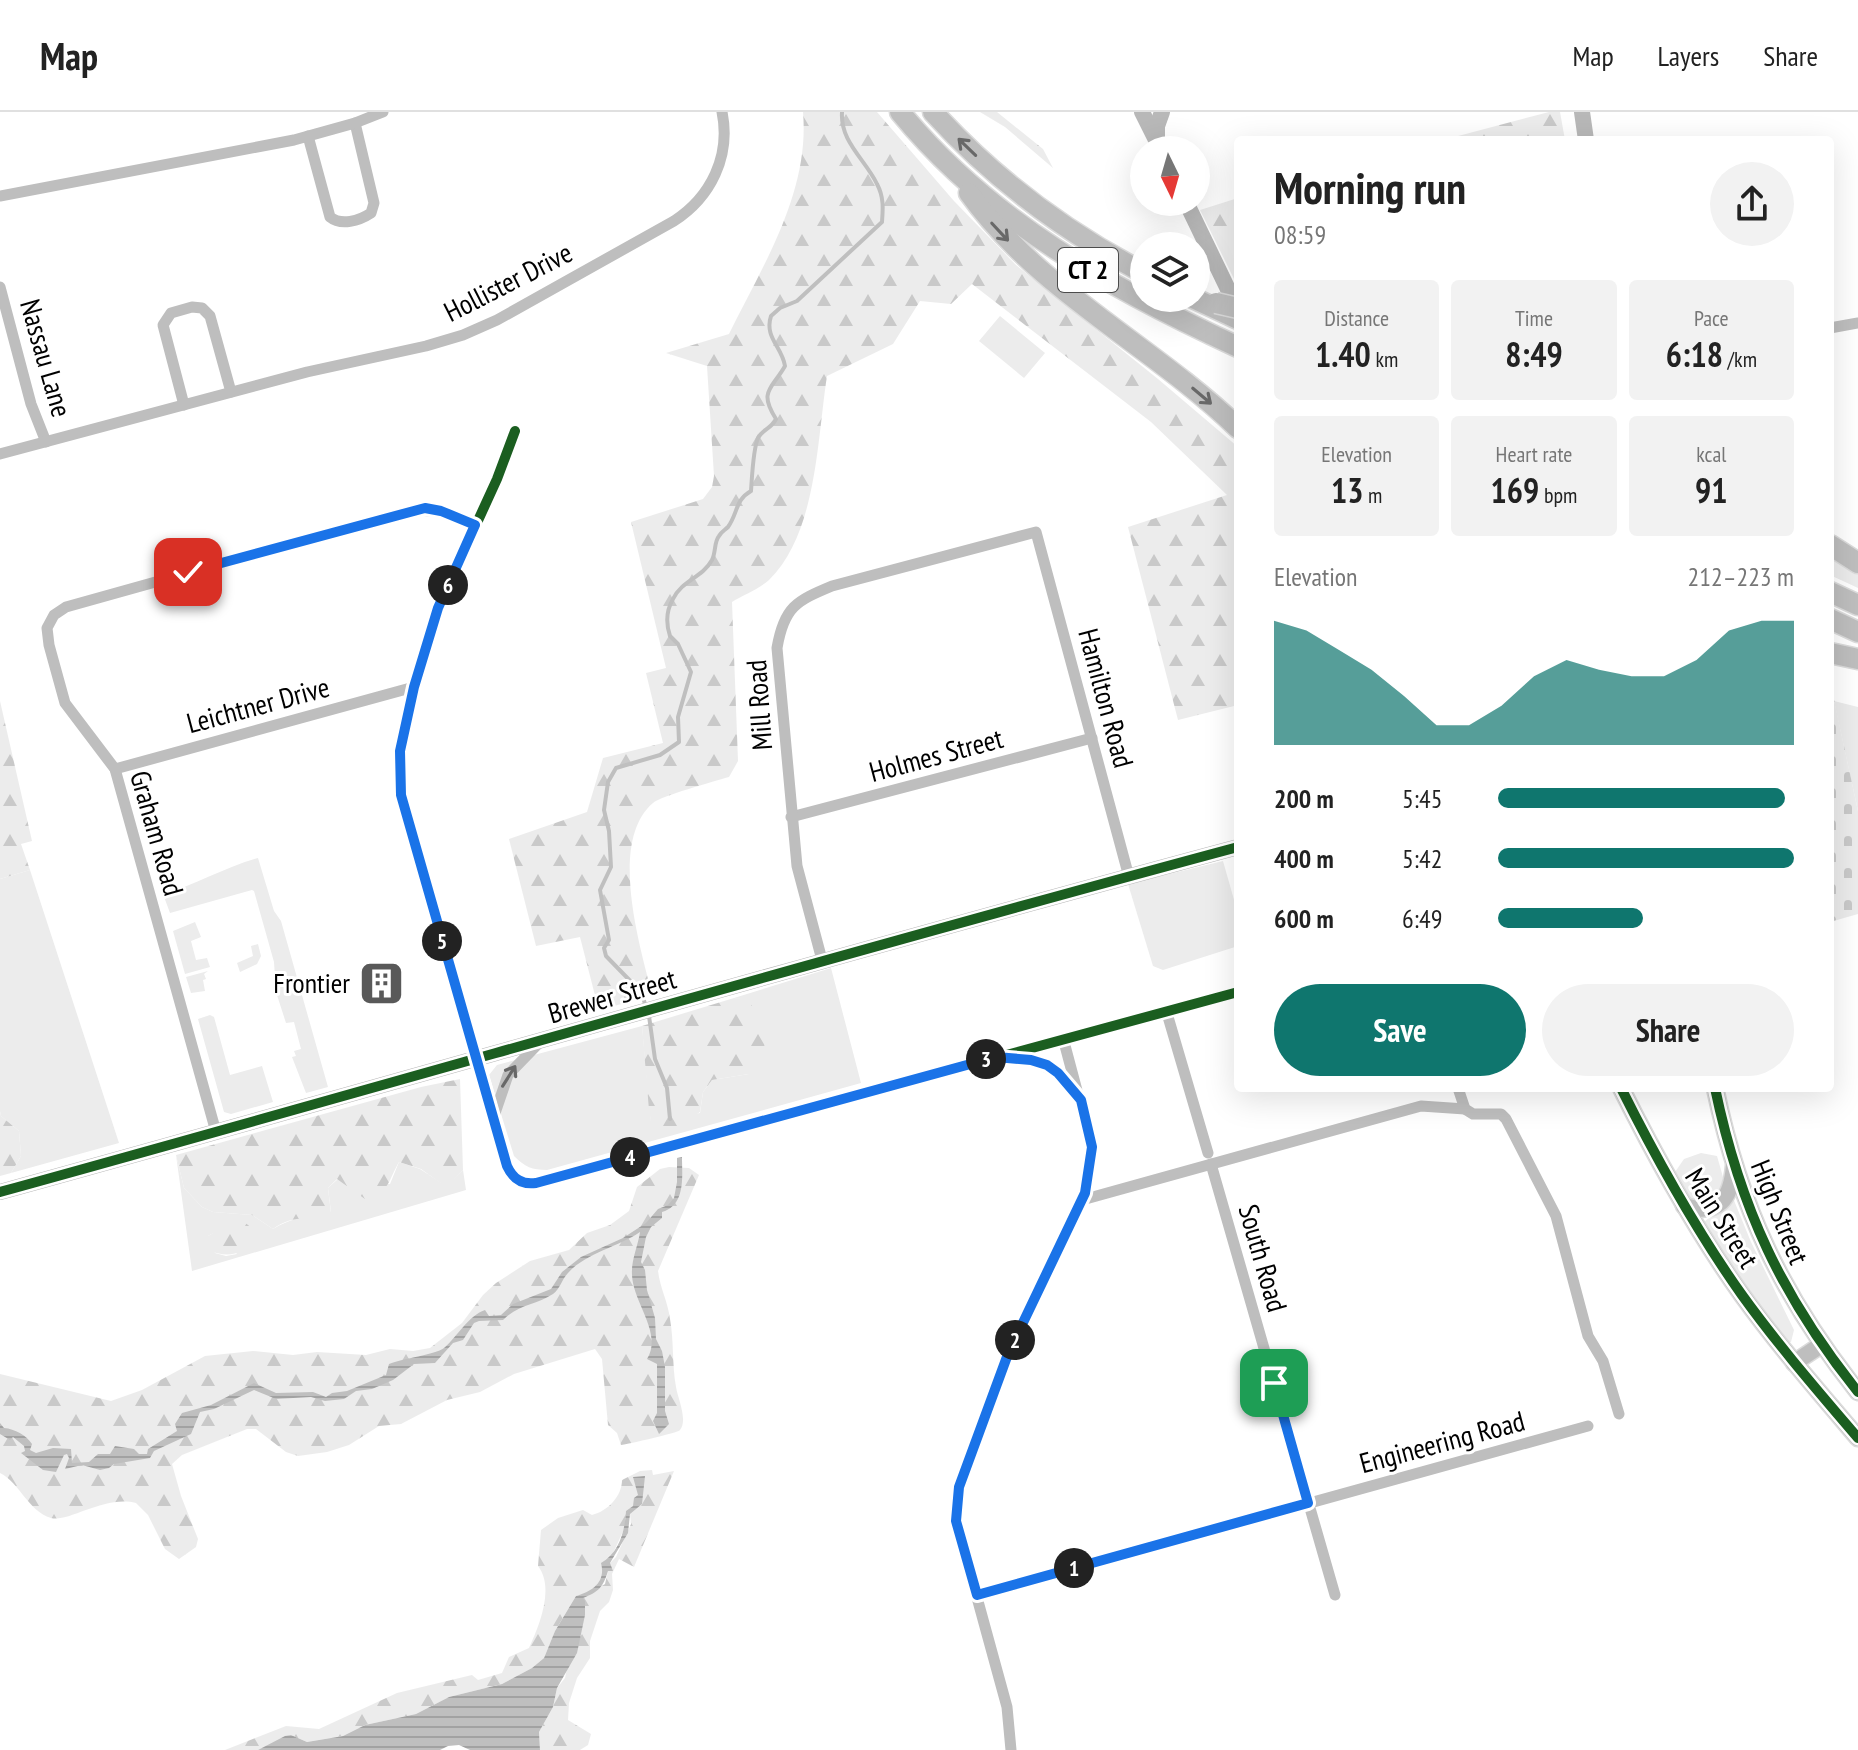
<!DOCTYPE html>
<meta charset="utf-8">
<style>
:root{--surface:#fff;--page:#f2f2f2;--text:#222;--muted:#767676;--line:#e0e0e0;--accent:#0f766e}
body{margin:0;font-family:"PT Sans Narrow",sans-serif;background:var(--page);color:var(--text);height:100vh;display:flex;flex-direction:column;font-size:30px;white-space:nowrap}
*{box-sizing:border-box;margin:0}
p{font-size:26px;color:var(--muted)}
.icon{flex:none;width:44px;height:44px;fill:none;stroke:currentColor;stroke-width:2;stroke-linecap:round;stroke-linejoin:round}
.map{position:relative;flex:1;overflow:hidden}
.sheet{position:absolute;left:1234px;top:24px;width:600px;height:956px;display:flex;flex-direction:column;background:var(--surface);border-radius:8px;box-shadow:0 8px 32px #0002}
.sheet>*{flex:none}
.needle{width:52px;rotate:175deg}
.fabs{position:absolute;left:1130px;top:24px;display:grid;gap:16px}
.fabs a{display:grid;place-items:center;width:80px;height:80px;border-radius:50%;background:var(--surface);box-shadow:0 8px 32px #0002;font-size:40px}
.pin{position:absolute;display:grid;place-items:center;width:68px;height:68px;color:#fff;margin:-34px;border-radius:16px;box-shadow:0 4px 12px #0006}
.km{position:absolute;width:40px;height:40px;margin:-20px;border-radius:50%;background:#222;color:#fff;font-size:22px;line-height:40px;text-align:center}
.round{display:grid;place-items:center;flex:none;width:84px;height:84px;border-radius:42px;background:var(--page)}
.head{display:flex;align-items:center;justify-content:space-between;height:136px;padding:0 40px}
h1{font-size:44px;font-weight:700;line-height:60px}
.stats{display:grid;grid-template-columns:repeat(3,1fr);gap:12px;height:136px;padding:8px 40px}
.stats div{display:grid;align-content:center;border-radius:8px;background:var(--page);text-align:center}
.stats b{font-size:34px;font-weight:700}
.stats small{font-size:22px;font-weight:400}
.stats p{font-size:22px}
.chart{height:224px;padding:16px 40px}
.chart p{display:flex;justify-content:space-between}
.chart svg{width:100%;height:144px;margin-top:8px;fill:var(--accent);opacity:.7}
.cta{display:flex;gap:16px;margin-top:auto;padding:16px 40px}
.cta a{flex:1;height:92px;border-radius:48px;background:var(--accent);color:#fff;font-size:32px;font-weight:700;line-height:92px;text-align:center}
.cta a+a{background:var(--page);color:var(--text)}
ul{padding:0 40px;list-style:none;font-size:26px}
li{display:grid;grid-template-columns:128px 96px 1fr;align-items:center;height:60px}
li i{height:20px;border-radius:10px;background:var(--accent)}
header{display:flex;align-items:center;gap:48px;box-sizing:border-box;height:112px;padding:0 40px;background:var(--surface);border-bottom:2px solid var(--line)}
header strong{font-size:38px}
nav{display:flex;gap:44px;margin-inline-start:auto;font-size:28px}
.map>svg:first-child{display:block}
.green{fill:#ececec;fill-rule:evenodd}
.forest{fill:url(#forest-firs)}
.cemetery{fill:url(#cemetery-stones)}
.water{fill:url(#water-rules)}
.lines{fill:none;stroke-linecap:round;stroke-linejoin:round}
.stream{stroke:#bfbfbf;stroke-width:4}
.primary-casing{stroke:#dbdbdb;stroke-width:19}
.highway-casing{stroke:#dbdbdb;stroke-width:23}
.street{stroke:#bebebe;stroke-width:11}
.secondary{stroke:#b8b8b8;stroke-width:16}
.primary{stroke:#bebebe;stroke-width:16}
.highway{stroke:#bebebe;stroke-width:20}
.highway-bridge-casing{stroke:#dbdbdb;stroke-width:23;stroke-linecap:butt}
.highway-bridge{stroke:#bebebe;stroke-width:20}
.cycleway-casing{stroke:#fff;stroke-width:15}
.cycleway{stroke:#1b5e20;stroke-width:10}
.oneway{stroke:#686868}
.route-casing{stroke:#fff;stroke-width:16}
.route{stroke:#1a73e8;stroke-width:10}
.labels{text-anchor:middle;stroke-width:6;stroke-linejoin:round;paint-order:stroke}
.shield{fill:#fff;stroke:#4c4c4c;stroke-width:2}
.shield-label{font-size:26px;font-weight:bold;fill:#000}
.street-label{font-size:28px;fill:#000;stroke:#fff}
.poi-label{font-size:28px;fill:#000;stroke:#fff;text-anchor:end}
</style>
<header>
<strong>Map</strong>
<nav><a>Map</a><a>Layers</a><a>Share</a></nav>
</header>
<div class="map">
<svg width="1858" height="1638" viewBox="0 0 1858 1638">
<defs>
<pattern id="forest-firs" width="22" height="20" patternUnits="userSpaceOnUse" patternTransform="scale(2)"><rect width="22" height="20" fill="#ececec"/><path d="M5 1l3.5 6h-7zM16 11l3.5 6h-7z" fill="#c9c9c9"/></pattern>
<pattern id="cemetery-stones" width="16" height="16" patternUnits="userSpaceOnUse" patternTransform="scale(2)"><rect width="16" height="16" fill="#ececec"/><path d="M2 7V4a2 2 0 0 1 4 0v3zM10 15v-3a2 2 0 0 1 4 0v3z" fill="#c9c9c9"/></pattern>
<pattern id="water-rules" width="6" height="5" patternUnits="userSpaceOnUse" patternTransform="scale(2)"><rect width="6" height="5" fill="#bfbfbf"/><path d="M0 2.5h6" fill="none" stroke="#a2a2a2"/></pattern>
</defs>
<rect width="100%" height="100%" fill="#fff"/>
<g class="green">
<path d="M1000,204L1045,241L1024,266L979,229Z"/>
<path d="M1830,439L1858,460V476L1830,463Z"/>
<path d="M1834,589L1858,595V699Z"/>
<path d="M258,746L274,799L281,809L328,975L306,981L292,945L296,944L294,939L301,937L294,910L286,911L276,880L274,850L254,779L252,778L170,801L163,782C196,773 225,755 258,746Z"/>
<path d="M1223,749L1238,802V834L1163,858L1153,854L1128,772Z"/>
<path d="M30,758L119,1031L11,1061L21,1044L19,1019L1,1004L0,999V767Z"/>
<path d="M195,810L201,825L191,829L196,848L207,846L210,855L185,862L173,819Z"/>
<path d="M258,832L261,844L257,852L240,860L237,851L253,844L251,834Z"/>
<path d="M831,856L861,971L547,1058C532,1058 525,1055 514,1044L489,963L497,953L642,914L651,1009L700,1001L703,980L712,968L749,962L748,888L734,886Z"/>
<path d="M208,859L204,862L206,867L203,868L205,879L191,881L186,865Z"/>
<path d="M210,903L214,905L230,963L262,954L273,990L231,1002L224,1000L198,907Z"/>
<path d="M1701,1041L1717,1044L1723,1065L1721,1079L1708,1089L1690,1086L1673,1063L1684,1047Z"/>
<path d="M176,1043L184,1076L202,1095L213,1100L252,1103L273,1117C290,1106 311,1103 331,1100L328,1076L338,1067L390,1072L399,1050L420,1057L446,1074L463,1058L466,1078L192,1159ZM217,1119L237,1142L226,1144L215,1141L208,1124Z"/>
<path d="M1733,1086L1751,1130L1794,1218L1791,1230H1787L1748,1178L1704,1110Z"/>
</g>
<g class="forest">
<path d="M803,0H877L954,89L1016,153L1158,267L1238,335V593L1178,608L1128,415L1227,383L1151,310L972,172L951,192L920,189L893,232L827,264C817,328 817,421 769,468C759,477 743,483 732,490L738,649L729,665C715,669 661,684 653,691C608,729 640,835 652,882L599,899L580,825L536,834L509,727L587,700L603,646L663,631L646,561L666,556L631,410L703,387L712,375L714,364L707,254L666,241L729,222C763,153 810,80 803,0Z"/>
<path d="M980,0H997L1043,37L1053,56L1005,15Z"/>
<path d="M1549,0H1560L1565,28H1443Z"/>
<path d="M1238,86V175L1200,98Z"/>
<path d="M0,589L32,729L21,732L30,758L0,767Z"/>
<path d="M734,886L748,887L765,917L764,950L749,962L712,968L703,980L700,1000L672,1019H660L651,1009L649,998L642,914Z"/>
<path d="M460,967L463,1058L446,1075L421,1057L399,1050C388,1069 390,1080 365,1087L337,1067L328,1076L331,1101L325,1109C305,1105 290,1105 273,1117L252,1103L213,1100L202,1095L184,1076L176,1043L421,975Z"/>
<path d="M0,999L1,1004L19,1019L21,1044L11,1061L0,1064Z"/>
<path d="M669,1055L689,1056L699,1063L658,1159C660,1176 668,1190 670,1207C674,1229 672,1253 676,1275C678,1287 688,1308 680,1318C678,1321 628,1332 621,1333L617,1321L608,1313L602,1247L595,1237L514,1262L480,1280L447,1288L401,1312L379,1314L349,1333L327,1340L298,1344L286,1340L256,1317H247L182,1343L172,1352L181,1384L198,1427L196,1435L179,1447L165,1437L148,1403L136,1391C104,1383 68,1411 51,1406C28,1399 20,1371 0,1361V1262L111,1289L142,1278L205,1244L253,1239L293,1243L317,1240L366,1243L390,1237L413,1239L430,1236L462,1211L483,1183L496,1171L530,1149L569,1138L587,1121L610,1113L629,1099L637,1075L660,1057Z"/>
<path d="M230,1107C244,1108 253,1113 256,1127C242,1144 227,1146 207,1138L208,1124C218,1119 221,1111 230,1107Z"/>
<path d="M652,1358L653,1363L674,1359L634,1455L619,1447L612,1462L613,1478L609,1490L600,1499L590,1529V1546L577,1566L569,1591L568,1608L591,1622L588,1633L580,1638H540L539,1620L553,1595L557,1576L565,1566L582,1486L605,1472L610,1451L616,1445L631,1412L630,1402L638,1383L633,1394L626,1400L625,1415L599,1472L591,1480L576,1484L555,1519L544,1546L532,1556L502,1572L449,1585L416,1602L365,1613L343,1624L307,1630L291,1623L258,1638H225L286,1614L319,1617L397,1581L472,1563L478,1568L502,1561L509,1545L529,1536C539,1514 555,1476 538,1454L541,1418L558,1406L583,1398L592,1403C608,1399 622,1384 622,1368L640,1359Z"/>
</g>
<path class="cemetery" d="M1833,583L1858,699V802L1830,810V584Z"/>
<g class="water">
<path d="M682,1045C682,1064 686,1093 662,1100V1106L651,1115L646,1125L641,1150L645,1158L647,1178L655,1206L656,1227L662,1239L665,1255V1299L669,1312L659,1322L653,1309L657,1301V1252L647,1247C663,1221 633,1191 632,1163C631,1148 638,1134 640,1120C618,1135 586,1141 568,1161C562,1167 560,1177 553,1182C536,1193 519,1192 503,1208L479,1209L474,1211L463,1228L453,1231L435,1251L414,1252L393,1268L372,1277L356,1279L344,1287L325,1289L311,1285L276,1287L254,1278L214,1297L200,1300L191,1322L154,1339L150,1346L114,1352L109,1356L100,1358L82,1353L65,1357L69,1346L67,1342L64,1343L56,1360L43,1358L21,1341L25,1339L24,1334L13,1325L10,1328L0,1322V1311L4,1316C15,1317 26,1323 32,1332L30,1338L36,1341L53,1336L71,1337L72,1351L89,1350L98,1342H110L115,1334L134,1337L139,1342H147L148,1337L177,1319L175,1312L182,1301L211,1293L254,1271L276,1281L313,1280L326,1285L332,1281L347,1279L386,1263L389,1252C403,1246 435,1243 444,1236C458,1224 468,1204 485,1198L489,1204L501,1203L513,1192L551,1177L562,1160L581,1145L623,1126L646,1111L658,1097L668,1093L674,1086L677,1070V1046Z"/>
<path d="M645,1364L642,1392L630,1402L628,1421L610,1451L613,1459H608C603,1476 598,1480 583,1486L585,1489V1503L577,1541L557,1576L553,1595L539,1620L540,1638H470L459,1633L448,1634L440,1638H258L285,1624L291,1623L307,1630L343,1624L365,1613L416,1602L449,1585L502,1572L532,1556L544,1546L555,1519L576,1484C593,1479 606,1470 601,1451C619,1441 625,1419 626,1399L633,1394L634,1386L638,1383L633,1365Z"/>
</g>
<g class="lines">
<g class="stream">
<path d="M646,896L642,881L606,844L604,836L609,828L600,778L611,755L609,719L604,698L608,670L616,656L660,643L679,630L678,605L691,560L678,532L670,524C666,512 666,499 673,487C682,468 702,466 712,448C716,440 714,430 719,424C721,420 725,418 728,415C738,401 735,388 751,379C752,366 753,337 758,326C763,317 771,317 776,307C758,279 772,277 785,254C782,235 764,225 771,204L780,196L797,189L882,110C883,97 884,85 877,72C865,47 840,30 842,0"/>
<path d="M649,904L655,947L667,976L670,1007"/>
</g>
<defs>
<g id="primary">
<path d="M1621,976C1657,1048 1695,1117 1742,1183C1778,1233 1818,1279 1858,1326"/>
<path d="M1715,976C1740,1096 1782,1185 1858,1280"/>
<path d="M1684,1094C1719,1104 1731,1087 1734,1054"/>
<path d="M1794,1251L1821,1233"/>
</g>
<g id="highway">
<path d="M900,0C989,109 1112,177 1238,235"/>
<path d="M933,0C993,66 1065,120 1144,161"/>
<path d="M969,81C1040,180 1152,233 1238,316"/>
<path d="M1193,186L1238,207"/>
<path d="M1830,433L1858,451"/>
<path d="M1830,480L1858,493"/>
<path d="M1830,507L1858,520"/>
<path d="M1830,541L1858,547"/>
</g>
</defs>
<use href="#primary" class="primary-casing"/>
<use href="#highway" class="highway-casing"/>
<g class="street">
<path d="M308,24L330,105C341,114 359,109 371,101L374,91L355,11"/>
<path d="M0,84L294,28L355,11L383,0"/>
<path d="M0,175L31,292L46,330"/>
<path d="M1830,216L1858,211"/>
<path d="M184,293L163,213L171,201L192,195L202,196L210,204L231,280"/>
<path d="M515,319L497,367L438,496L414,575L400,639L401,683L507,1054C513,1067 522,1072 536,1071L1238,880"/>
<path d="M0,342L307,260L426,234L463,223L497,208L674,109C711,85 731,44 722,0"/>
<path d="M115,657L414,575"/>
<path d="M791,705L1092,626"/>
<path d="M822,848L797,754L777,536C784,495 796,489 832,474L1036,420L1129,765"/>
<path d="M1166,898L1208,1041"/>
<path d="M1004,945C1038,947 1057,957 1078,983"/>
<path d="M1458,976L1465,997L1473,1002H1501L1506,1007L1556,1104L1588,1224L1603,1249L1619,1302"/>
<path d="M493,1007L508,963L539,931"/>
<path d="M216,1020L115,657L65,591L49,533L47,516L54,503L66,495L406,400C435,395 449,402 475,413"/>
<path d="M1211,1052L1335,1483"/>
<path d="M1082,1088L1421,994L1465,997"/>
<path d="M977,1483L1588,1314"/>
<path d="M1011,1638L1007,1595L956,1409L959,1375L1008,1242L1085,1081L1092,1035L1063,926"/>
</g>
<g class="secondary">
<path d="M1142,0L1161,38"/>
<path d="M1582,0L1586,28"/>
<path d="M1157,29V14L1162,0"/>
<path d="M1186,90L1238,198"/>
<path d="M0,1080C413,966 824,846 1238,735"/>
</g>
<use href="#primary" class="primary"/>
<use href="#highway" class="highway"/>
<defs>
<path id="highway-bridge" d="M1216,191L1238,196"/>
</defs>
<use href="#highway-bridge" class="highway-bridge-casing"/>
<use href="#highway-bridge" class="highway-bridge"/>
<defs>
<g id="cycleway">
<path d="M515,319L497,367L438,496L414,575L400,639L401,683L507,1054C513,1067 522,1072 536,1071L1238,880"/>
<path d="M1621,976C1657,1048 1695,1117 1742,1183C1778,1233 1818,1279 1858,1326"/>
<path d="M1715,976C1740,1096 1782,1185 1858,1280"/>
<path d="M0,1080C413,966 824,846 1238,735"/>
</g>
</defs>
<use href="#cycleway" class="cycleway-casing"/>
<use href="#cycleway" class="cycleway"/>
</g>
<defs><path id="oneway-shaft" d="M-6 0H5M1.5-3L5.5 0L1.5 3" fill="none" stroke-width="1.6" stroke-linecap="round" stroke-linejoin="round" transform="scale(2)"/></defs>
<g class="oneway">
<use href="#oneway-shaft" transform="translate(967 35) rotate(-136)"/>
<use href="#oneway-shaft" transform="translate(1000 120) rotate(47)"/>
<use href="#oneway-shaft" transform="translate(1202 284) rotate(40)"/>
<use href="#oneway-shaft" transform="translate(509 964) rotate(-58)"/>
</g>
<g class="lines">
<defs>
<path id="route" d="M188,460L425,396L441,399L475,413L438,496L414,575L400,639L401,683L507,1054C513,1067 522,1073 536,1071L996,945L1031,948L1047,953L1058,961L1081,988L1092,1035L1085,1081L1008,1242L959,1375L956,1409L977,1483L1308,1391L1274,1271"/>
</defs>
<use href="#route" class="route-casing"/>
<use href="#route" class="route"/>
</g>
<defs>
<symbol id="building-square" viewBox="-11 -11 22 22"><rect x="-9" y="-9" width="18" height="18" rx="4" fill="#595959" stroke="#fff"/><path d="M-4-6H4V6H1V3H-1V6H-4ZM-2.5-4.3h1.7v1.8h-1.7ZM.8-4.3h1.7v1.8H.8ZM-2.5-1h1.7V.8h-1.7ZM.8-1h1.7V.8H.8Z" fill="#fff"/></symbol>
</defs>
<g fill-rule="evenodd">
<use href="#building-square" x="356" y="846" width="51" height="51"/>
</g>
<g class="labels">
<rect class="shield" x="1058" y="136" width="60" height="44" rx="6"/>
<g class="shield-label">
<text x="1088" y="167">CT 2</text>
</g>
<g class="street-label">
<text transform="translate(508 170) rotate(-27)" y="10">Hollister Drive</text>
<text transform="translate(46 246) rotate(74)" y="10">Nassau Lane</text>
<text transform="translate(1106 586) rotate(75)" y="10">Hamilton Road</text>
<text transform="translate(258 593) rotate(-15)" y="10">Leichtner Drive</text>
<text transform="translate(759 593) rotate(-94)" y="10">Mill Road</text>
<text transform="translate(936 643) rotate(-15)" y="10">Holmes Street</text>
<text transform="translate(157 721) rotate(74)" y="10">Graham Road</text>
<text transform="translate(612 884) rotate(-16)" y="10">Brewer Street</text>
<text transform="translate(1780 1100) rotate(68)" y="10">High Street</text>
<text transform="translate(1722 1106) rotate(58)" y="10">Main Street</text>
<text transform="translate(1263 1146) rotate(74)" y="10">South Road</text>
<text transform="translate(1442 1330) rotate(-15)" y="10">Engineering Road</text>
</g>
<g class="poi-label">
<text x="350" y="881">Frontier</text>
</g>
</g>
</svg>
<div class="fabs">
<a><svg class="needle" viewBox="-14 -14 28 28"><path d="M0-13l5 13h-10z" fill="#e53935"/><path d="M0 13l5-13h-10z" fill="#767676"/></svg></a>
<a><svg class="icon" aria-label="layers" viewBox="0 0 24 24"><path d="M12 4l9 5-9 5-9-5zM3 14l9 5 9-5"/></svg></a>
</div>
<div class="pin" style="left:1274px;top:1271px;background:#1e9e55"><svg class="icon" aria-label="arrive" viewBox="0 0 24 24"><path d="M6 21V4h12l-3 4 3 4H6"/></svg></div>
<div class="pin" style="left:188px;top:460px;background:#d93025"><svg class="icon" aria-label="check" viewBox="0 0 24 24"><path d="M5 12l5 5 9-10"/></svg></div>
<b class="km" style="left:1074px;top:1456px">1</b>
<b class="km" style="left:1015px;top:1228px">2</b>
<b class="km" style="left:986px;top:947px">3</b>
<b class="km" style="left:630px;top:1045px">4</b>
<b class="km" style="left:442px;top:829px">5</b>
<b class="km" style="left:448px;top:473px">6</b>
<section class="sheet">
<div class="head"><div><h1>Morning run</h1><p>08:59</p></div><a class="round"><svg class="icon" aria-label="share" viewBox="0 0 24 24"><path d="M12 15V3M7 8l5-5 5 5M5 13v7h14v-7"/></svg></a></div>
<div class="stats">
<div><p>Distance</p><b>1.40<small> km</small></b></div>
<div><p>Time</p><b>8:49</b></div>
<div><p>Pace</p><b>6:18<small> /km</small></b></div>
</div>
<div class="stats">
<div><p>Elevation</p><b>13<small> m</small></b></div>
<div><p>Heart rate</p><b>169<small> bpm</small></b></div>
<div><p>kcal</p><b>91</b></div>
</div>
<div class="chart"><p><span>Elevation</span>212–223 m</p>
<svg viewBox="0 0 160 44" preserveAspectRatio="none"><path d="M0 44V6L10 9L20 15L30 21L40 29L50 38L60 38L70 32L80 23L90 18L100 21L110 23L120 23L130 18L140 9L150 6L160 6V44z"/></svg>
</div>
<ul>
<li><b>200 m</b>5:45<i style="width:97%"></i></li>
<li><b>400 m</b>5:42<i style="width:100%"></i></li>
<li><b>600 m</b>6:49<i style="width:49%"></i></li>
</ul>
<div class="cta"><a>Save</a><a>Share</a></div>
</section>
</div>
